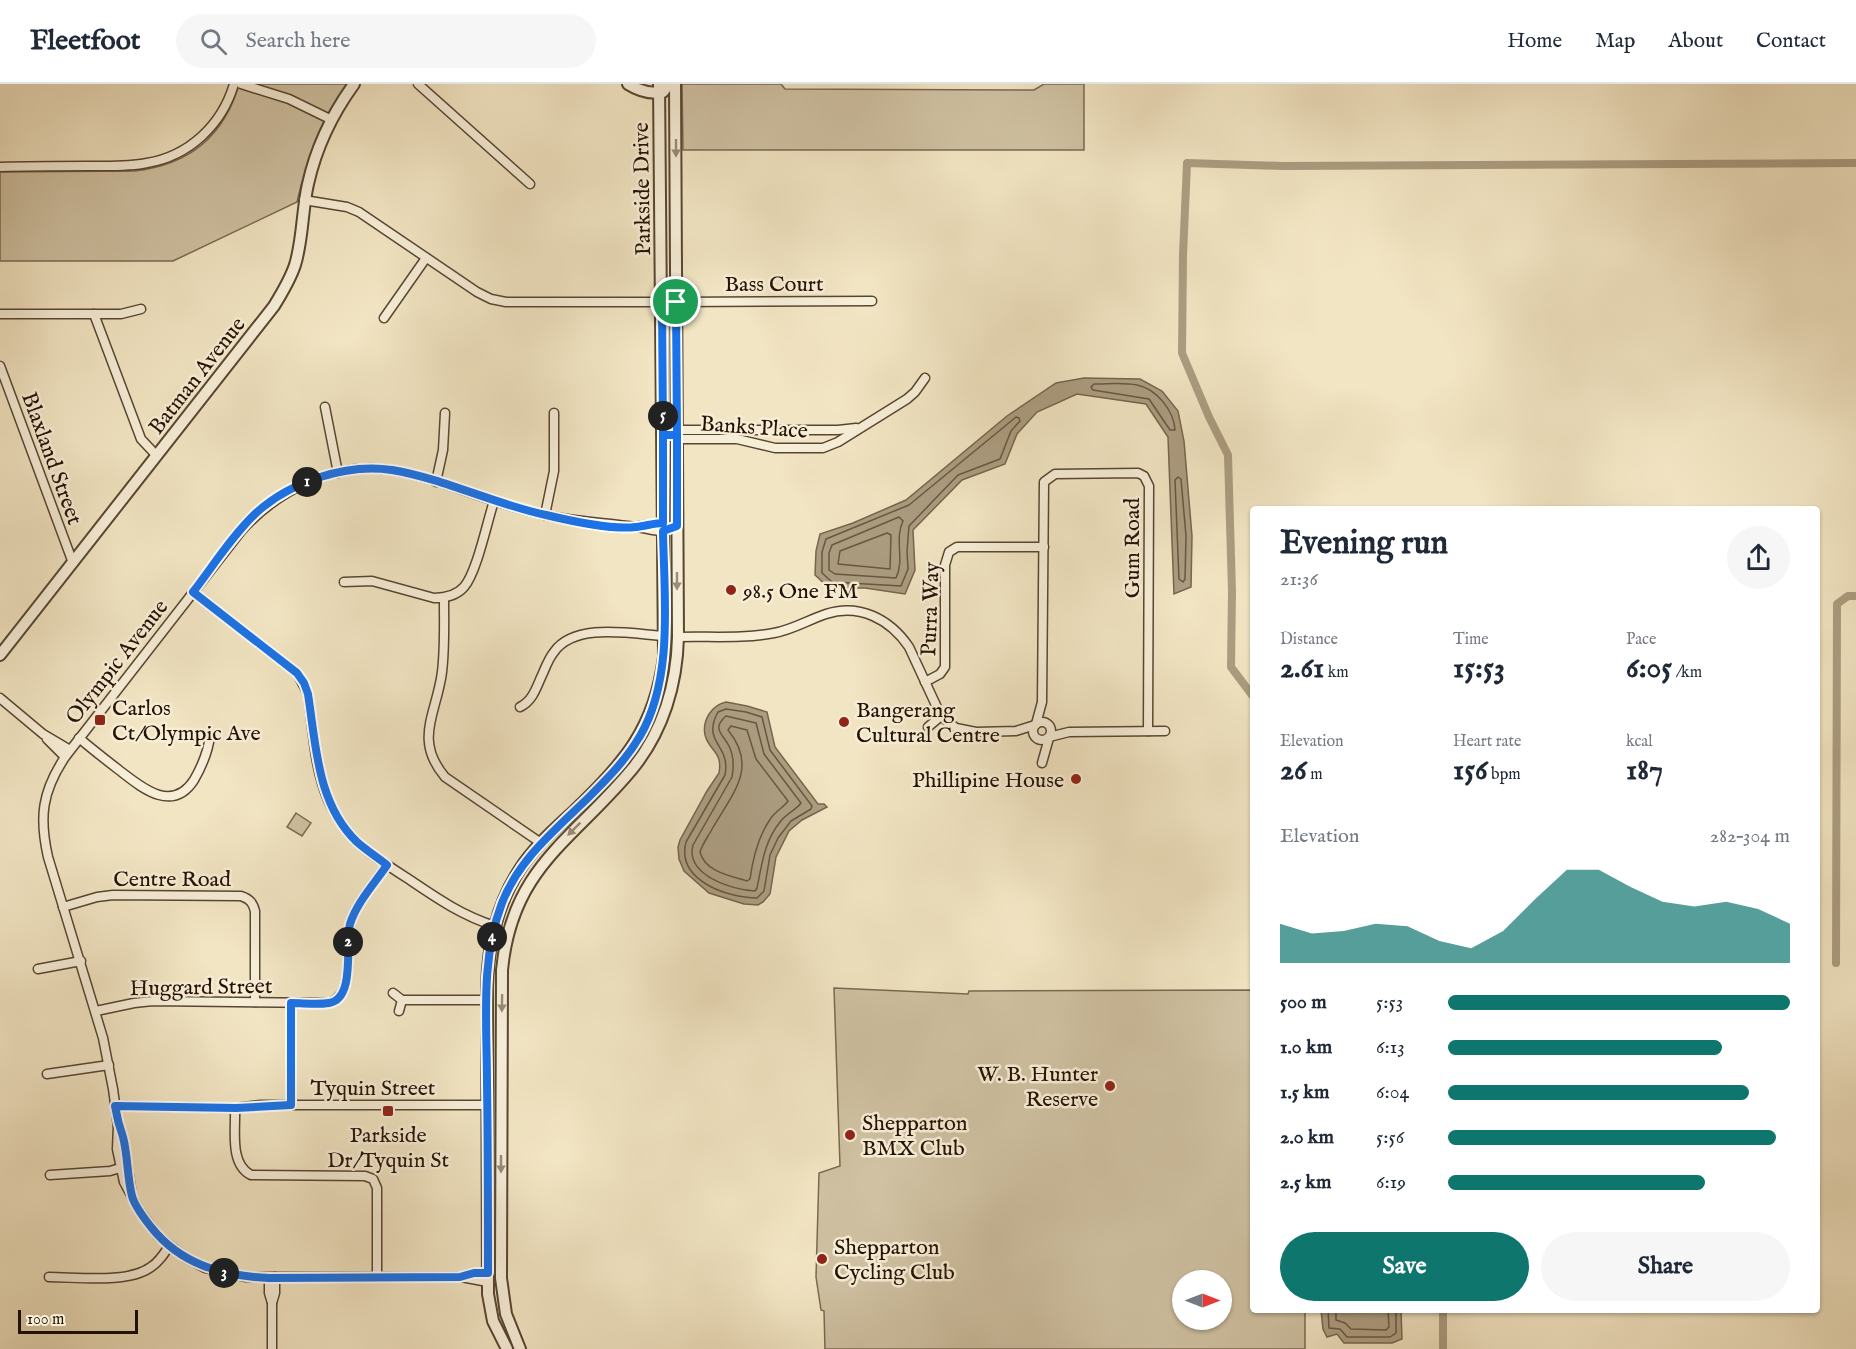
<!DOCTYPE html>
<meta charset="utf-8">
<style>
:root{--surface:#fff;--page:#f6f6f7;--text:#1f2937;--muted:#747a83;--line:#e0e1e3;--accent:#0f766e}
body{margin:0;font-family:"IM FELL English",serif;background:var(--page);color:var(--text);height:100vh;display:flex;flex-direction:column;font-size:22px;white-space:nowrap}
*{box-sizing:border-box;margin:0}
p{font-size:20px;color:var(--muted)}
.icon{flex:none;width:33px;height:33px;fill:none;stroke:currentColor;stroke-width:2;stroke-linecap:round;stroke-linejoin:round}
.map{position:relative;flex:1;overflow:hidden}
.sheet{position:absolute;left:1250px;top:422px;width:570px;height:807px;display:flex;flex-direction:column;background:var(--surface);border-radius:6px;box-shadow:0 2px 4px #0004}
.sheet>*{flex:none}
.needle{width:39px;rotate:90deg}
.tools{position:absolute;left:1172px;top:1186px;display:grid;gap:12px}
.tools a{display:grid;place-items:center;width:60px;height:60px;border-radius:50%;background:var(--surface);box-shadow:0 2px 4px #0004;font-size:30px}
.scale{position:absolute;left:18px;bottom:15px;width:120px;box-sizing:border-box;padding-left:6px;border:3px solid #241100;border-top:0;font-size:16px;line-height:21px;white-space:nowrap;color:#241100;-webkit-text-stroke:4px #f7eed8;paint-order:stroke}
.pin{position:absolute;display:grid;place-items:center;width:51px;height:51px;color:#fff;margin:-26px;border:3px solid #fff;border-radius:50%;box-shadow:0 2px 6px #0007}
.km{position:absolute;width:30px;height:30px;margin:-15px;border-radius:50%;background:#222;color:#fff;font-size:16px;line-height:30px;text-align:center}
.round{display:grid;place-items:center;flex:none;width:63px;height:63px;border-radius:32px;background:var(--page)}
.head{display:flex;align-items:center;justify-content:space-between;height:102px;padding:0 30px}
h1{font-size:33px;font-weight:700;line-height:45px}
.metrics{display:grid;grid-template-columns:repeat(3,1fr);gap:9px;height:102px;padding:6px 30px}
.metrics div{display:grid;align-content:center}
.metrics b{font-size:30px;font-weight:700}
.metrics small{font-size:16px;font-weight:400}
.metrics p{font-size:16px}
.chart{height:168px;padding:12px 30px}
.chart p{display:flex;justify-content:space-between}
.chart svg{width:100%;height:108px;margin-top:6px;fill:var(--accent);opacity:.7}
.button{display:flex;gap:12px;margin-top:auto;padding:12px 30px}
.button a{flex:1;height:69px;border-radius:36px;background:var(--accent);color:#fff;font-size:24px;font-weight:700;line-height:69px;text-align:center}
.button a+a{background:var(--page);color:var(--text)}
ul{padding:0 30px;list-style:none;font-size:20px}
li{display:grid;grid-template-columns:96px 72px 1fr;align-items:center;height:45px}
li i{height:15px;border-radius:8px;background:var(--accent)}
header{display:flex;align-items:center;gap:36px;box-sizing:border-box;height:84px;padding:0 30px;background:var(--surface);border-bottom:2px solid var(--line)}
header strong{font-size:28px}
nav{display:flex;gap:33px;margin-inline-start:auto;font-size:21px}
.search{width:420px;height:54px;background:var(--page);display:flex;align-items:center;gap:15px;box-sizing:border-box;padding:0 21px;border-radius:33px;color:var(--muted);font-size:22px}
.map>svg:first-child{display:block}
.green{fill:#cfc1a2;stroke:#7a6951;stroke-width:1.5;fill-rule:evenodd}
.water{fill:#ac9d81;stroke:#76654d;stroke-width:1.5}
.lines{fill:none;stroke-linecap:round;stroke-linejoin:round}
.shore{stroke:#685740;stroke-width:1.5}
.canal{stroke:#ac9d81;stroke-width:8}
.minor-casing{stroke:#584631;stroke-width:11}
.tertiary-casing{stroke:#584631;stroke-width:14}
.minor{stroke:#f7eed8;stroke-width:8}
.tertiary{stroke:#f7eed8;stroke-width:10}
.oneway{fill:#988b77}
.route-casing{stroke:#fff;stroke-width:12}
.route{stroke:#1a73e8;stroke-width:8}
.poi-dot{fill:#8f2418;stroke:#f7eed8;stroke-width:2}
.labels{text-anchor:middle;stroke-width:5;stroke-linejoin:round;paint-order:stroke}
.street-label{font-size:22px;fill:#241100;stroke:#f7eed8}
.poi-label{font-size:22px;fill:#241100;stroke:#f7eed8;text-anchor:start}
</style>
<header>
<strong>Fleetfoot</strong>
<div class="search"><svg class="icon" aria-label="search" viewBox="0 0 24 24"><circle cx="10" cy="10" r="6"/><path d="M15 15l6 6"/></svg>Search here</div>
<nav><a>Home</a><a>Map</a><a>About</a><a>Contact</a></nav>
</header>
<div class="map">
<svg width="1856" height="1265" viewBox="0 0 1856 1265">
<rect width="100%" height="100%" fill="#f2e5c3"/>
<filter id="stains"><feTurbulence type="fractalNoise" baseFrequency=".00333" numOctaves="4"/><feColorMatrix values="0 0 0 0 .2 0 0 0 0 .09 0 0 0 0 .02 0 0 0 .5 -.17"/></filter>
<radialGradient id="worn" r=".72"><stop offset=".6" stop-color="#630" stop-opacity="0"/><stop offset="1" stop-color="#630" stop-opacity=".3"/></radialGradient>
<g class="green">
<path d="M239,0H349C324,34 306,77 297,118L173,177H0V88L134,87C189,81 224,53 239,0Z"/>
<path d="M682,0H781L785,5L1034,6L1044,0H1084V66H683Z"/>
<path d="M296,729L311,739L302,752L287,743Z"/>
<path d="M834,904L968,910L969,907L1252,906V1226H1305V1265H825L824,1227L821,1226L816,1193L819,1089L840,1082ZM1182,1197H1221V1236H1182Z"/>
</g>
<g class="water">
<path d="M1084,294L1140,295L1162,307L1178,327L1184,357L1192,452L1191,503L1174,510L1168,353L1146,320L1077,310L1037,328L1017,350L1005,380L962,396L913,446L915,486L905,510L865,504H829L815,491L816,467L820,450L853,439L906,416L1007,332L1056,299Z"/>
<path d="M726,618L747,622L767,628L775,663L818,720H824L827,723L802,736L789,747L776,773L770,810L763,818L758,821L744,820L709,809L684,787L679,775L678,763L680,756L707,707L719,689C723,667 709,667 705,651C702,636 712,621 726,618Z"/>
<path d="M1321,1226H1401L1402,1255L1392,1259H1344L1337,1250L1327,1253L1323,1245Z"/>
</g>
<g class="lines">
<g class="shore">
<path d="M1094,300C1108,300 1124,298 1137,301C1157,305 1174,327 1175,346H1170L1149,315L1093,306L1091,303Z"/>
<path d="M1016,333L1019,334L1020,337L1011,347L1000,375L958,391L909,442L907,467L908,485L901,502L832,498L822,489V468L826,455L909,421Z"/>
<path d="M1178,393L1181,395L1186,452L1185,495L1183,498L1179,495L1175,396Z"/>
<path d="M899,433L903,437C894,455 905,476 896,494L835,490L829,486V469L832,461Z"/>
<path d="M887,449L891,451L890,485L838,480L840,467Z"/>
<path d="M726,625L746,628L762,633L770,666L812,722L811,725L791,737L778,754L770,771L764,807L757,814C727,814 676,796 686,758L725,691C731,660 701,659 718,628Z"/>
<path d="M726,632L756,639L764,670L801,719C796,726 786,730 780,738C764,758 762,780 757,804L755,807C732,806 685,791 693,761L732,693C734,682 734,672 729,662C723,650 711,645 726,632Z"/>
<path d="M731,642L747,646L756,675L788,717C784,723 776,727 771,734C758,752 753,773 750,795L747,797C731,792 705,788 700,768C702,761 707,754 711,747C730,712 760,685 728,646Z"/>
<path d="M1328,1226L1329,1244L1340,1245L1347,1253H1390L1396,1249V1226"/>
<path d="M1336,1226V1236L1345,1239L1351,1245L1386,1246L1389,1243L1388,1226"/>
</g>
<g class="canal">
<path d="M1252,611L1231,583L1232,507L1228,371L1209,333L1182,269L1183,171L1187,79L1282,82L1855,79"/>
<path d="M1836,879L1837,520L1848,512H1854"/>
<path d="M1443,1226V1265"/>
</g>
<defs>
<g id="minor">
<path d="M241,0L289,15L332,36"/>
<path d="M418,0L530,100"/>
<path d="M0,83C29,82 58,82 88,82C107,82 128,83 147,79C189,72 222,41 234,0"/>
<path d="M304,116L347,123L359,128L477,208L491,215L506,218H661"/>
<path d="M676,218L872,217"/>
<path d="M0,230H121L141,225"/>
<path d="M94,230L141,355L157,372"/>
<path d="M384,234L426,174"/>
<path d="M0,282L73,479"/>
<path d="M325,323L338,389"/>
<path d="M677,346H838L856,344"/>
<path d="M677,355H737L775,364H823L838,358L907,315L915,308L925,294"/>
<path d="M436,398L443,366L445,329"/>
<path d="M545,431L554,387V329"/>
<path d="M639,442L663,439"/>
<path d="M344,498L372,497L434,514C445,514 456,512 464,503C477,488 487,438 494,417"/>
<path d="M193,508L297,589L308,610C313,645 314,685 329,718C336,732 346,748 358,759C374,773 393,785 410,796C438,815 463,832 495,842"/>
<path d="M444,514C444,538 445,563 442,588C437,629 413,655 445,693L541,759"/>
<path d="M678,553C709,552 743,555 774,549C792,546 808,536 826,530C859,519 890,535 909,563L941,632L956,644L976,648L1016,647L1035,641"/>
<path d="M925,598L940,590L945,583V481L949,468L957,463H1044"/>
<path d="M0,614L43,650L70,666"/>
<path d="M520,623C534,616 537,601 543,589C546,582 549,574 554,568C575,538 632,550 664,552"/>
<circle cx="1042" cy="647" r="9"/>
<path d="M1036,640L1042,618L1044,398L1055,390L1138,389L1144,392L1149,402L1148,647"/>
<path d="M928,643L941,632"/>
<path d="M1049,653L1069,648L1165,647"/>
<path d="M79,654C92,665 106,676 119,686C141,703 172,730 194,696C202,682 208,669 210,652"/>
<path d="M47,655L65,673"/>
<path d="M1042,679L1049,654"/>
<path d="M63,823L97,813L113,811L241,812C250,815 253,819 255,827V918"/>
<path d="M38,885L81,877"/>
<path d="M393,909L402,916L399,927"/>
<path d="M402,916H487"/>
<path d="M291,919V1021"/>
<path d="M96,927L134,919L153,917L329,919C358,909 343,861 351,837C358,817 375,798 387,781"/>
<path d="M47,990L109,981"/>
<path d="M115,1022L235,1024L260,1021H488"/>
<path d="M235,1024C236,1045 229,1080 251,1091L365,1092L373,1095L377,1104V1193"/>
<path d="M118,1042L123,1053L131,1105"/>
<path d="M50,1091L110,1087L127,1082"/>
<path d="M488,1189H474L460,1193H245L205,1184L186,1174L158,1152L139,1126L124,1098L117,1065L118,1042L113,1005L103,954L48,773C39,733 42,708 65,673L241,447C278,406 335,377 392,386C438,394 482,415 528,427C564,437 600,438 636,443C646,444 654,447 663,447"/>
<path d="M49,1193C77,1193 128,1200 151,1183C159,1178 164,1170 169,1162"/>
<path d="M461,1193L488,1198"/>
<path d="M269,1194V1209L272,1219"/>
<path d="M272,1265V1219L275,1209V1193"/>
</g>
<g id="tertiary">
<path d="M628,0C639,7 651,10 663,8L669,0"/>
<path d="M0,571L274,222C282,209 290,196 295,181C303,155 302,126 308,100C316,64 333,29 354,0"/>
<path d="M507,1265L493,1237L488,1210L487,903C488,861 497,820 520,785C534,763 555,745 573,728C624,680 655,644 664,573L659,0"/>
<path d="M520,1265L506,1230L501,1194L502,886C512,782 574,756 633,684C663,647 677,600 678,553L675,0"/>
</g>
</defs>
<use href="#minor" class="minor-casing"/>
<use href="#tertiary" class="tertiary-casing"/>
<use href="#minor" class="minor"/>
<use href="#tertiary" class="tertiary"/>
</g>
<defs><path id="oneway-solid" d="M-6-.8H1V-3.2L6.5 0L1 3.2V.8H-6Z" transform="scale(1.5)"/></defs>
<g class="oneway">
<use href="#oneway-solid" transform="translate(676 64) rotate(90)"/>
<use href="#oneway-solid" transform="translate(677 497) rotate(90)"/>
<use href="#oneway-solid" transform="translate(574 745) rotate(135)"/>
<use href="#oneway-solid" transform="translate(502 919) rotate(91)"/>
<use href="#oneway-solid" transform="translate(501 1080) rotate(90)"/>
</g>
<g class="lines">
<defs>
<path id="route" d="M676,218L677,351H663V439C654,439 646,442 636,443C612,446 571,437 546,431C494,420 445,395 392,386C346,379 290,398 256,429C232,452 213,482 193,508L297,589L304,599L308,610C316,661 317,720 357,758C366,766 377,773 387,781C375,799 357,818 350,840C345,859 356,915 329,919C317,921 303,919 291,919V1021L236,1024L115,1022C117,1034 119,1042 123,1053C128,1072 127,1093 132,1112C135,1123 144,1134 151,1143C181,1181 223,1192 269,1194L460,1193L474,1189H488C488,1126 488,1062 487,999C487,939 480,876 502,819C519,775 555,746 588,714C607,695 626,676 640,652C674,594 664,512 663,447L677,442V351H663L662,218H676"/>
</defs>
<use href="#route" class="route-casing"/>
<use href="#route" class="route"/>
</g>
<g class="poi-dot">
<circle cx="731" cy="506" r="6"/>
<rect x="94" y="630" width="12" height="12" rx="3"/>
<circle cx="844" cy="638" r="6"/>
<circle cx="1076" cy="695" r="6"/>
<circle cx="1110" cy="1002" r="6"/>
<rect x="382" y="1021" width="12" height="12" rx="3"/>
<circle cx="850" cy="1051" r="6"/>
<circle cx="822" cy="1175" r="6"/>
</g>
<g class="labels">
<g class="street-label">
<text transform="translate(641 105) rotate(-91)" y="8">Parkside Drive</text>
<text x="774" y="207">Bass Court</text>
<text transform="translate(196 291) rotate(-52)" y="8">Batman Avenue</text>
<text transform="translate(754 342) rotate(4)" y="8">Banks Place</text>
<text transform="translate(53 374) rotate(70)" y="8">Blaxland Street</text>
<text transform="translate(1131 464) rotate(-90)" y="8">Gum Road</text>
<text transform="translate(929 525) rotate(-88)" y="8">Purra Way</text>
<text transform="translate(116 577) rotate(-52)" y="8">Olympic Avenue</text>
<text x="172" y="802">Centre Road</text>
<text transform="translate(201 902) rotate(-1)" y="8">Huggard Street</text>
<text x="373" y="1011">Tyquin Street</text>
</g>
<g class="poi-label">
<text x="743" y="514">98.5 One FM</text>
<text x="112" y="631">Carlos<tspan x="112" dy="25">Ct/Olympic Ave</tspan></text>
<text x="856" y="633">Bangerang<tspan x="856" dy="25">Cultural Centre</tspan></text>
<text x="1064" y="703" text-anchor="end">Phillipine House</text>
<text x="1098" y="997" text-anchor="end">W. B. Hunter<tspan x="1098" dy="25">Reserve</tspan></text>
<text x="862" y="1046">Shepparton<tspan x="862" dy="25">BMX Club</tspan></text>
<text x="388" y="1058" text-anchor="middle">Parkside<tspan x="388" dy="25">Dr/Tyquin St</tspan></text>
<text x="834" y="1170">Shepparton<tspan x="834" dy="25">Cycling Club</tspan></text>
</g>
</g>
<rect width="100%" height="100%" filter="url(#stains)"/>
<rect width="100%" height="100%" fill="url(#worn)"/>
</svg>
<div class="tools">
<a><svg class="needle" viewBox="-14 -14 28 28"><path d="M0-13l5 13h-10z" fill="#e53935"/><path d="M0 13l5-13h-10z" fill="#747a83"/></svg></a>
</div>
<div class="scale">100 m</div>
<div class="pin" style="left:676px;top:218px;background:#1e9e55"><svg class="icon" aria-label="arrive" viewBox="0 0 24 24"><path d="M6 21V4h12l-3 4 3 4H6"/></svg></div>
<b class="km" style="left:307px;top:398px">1</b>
<b class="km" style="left:348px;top:858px">2</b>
<b class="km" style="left:224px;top:1189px">3</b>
<b class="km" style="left:492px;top:853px">4</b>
<b class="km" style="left:663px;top:332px">5</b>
<section class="sheet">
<div class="head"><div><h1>Evening run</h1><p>21:36</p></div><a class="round"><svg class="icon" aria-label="share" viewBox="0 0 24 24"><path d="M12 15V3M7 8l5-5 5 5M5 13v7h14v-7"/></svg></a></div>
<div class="metrics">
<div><p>Distance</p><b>2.61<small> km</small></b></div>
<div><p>Time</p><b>15:53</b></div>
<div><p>Pace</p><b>6:05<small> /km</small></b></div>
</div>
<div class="metrics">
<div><p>Elevation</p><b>26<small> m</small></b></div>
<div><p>Heart rate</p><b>156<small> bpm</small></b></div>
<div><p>kcal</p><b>187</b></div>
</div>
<div class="chart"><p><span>Elevation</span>282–304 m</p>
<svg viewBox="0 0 160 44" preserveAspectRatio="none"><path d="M0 44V28L10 32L20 31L30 28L40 29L50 35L60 38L70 31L80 18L90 6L100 6L110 13L120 19L130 21L140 19L150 22L160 28V44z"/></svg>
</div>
<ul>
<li><b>500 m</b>5:53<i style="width:100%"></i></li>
<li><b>1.0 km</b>6:13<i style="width:80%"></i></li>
<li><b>1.5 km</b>6:04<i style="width:88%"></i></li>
<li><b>2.0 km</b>5:56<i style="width:96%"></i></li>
<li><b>2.5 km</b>6:19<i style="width:75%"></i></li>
</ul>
<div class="button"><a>Save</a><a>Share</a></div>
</section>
</div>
